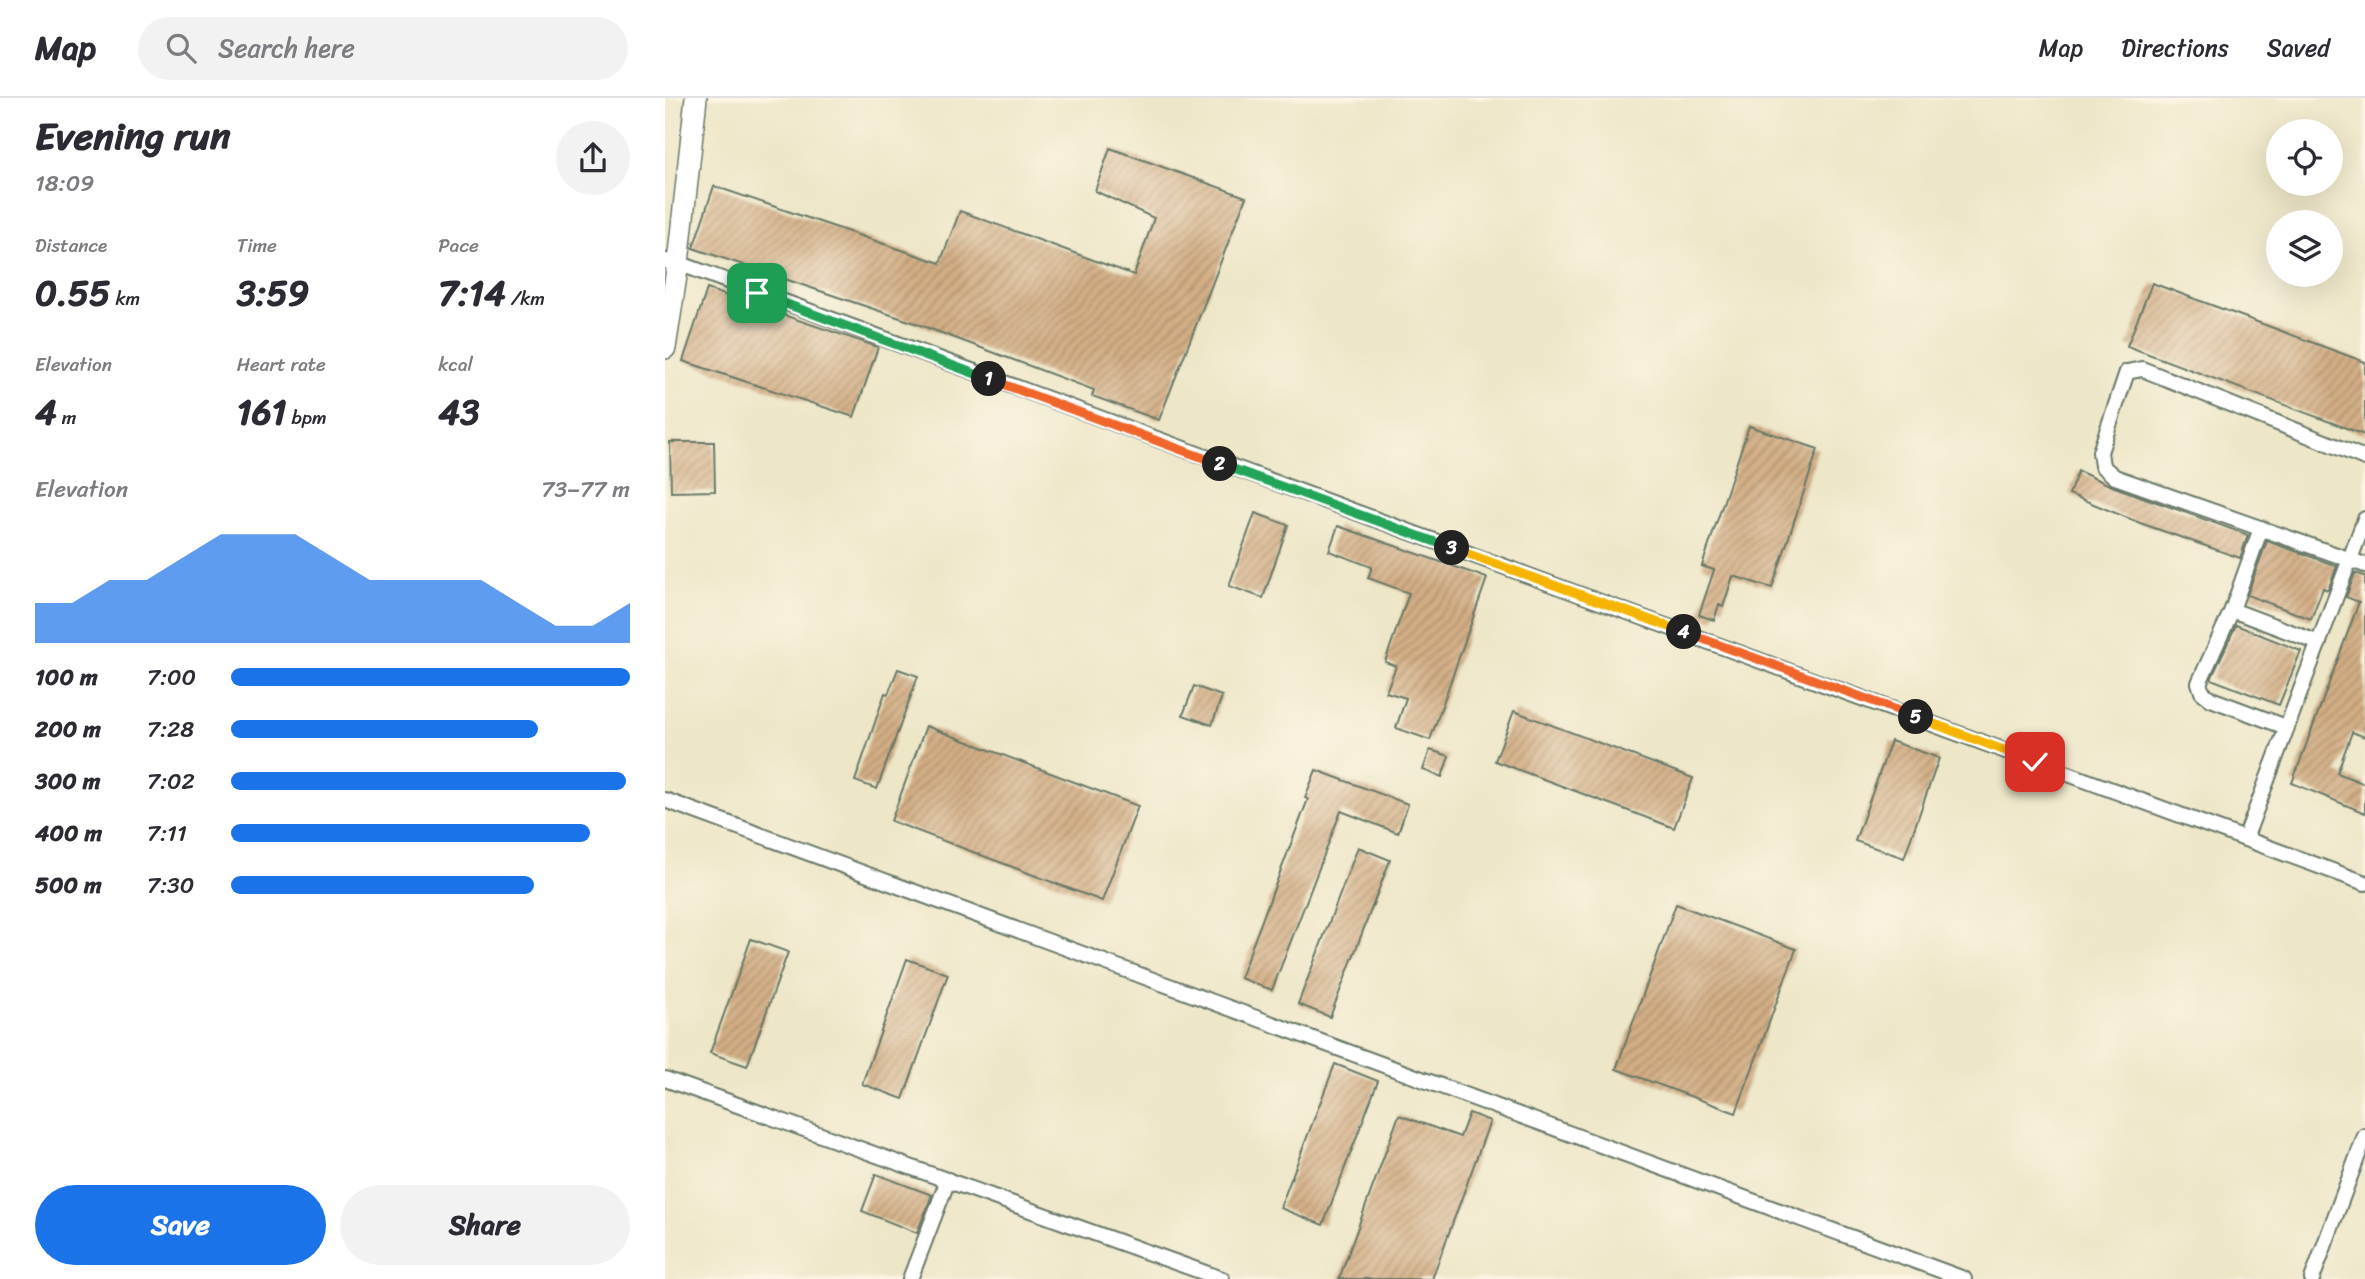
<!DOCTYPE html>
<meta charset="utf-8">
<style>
:root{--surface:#fff;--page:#f2f2f3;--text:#2b2b33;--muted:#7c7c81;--line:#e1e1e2;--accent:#1a73e8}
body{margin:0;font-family:Sriracha,sans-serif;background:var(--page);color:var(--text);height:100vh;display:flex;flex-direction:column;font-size:26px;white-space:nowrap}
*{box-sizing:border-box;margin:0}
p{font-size:23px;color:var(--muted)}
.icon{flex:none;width:38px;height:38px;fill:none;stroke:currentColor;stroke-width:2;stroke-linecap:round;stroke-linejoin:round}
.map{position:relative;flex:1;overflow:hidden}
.sheet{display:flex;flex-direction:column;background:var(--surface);width:665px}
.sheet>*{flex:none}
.buttons{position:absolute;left:1601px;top:21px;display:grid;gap:14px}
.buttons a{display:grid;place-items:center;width:77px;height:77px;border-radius:50%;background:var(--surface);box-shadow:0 7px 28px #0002;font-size:35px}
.pin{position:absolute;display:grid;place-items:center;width:60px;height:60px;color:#fff;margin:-30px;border-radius:14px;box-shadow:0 4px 10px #0006}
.km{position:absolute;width:35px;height:35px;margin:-18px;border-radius:50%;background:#222;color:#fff;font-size:19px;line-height:35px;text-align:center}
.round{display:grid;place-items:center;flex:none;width:74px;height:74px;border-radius:37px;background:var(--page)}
.headline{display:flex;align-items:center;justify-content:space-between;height:119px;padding:0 35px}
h1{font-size:38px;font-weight:800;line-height:52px}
.figures{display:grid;grid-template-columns:repeat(3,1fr);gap:10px;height:119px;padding:7px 35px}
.figures div{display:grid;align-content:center}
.figures b{font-size:35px;font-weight:800}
.figures small{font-size:19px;font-weight:400}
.figures p{font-size:19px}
.chart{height:196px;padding:14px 35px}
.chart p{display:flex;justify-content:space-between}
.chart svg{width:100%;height:126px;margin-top:7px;fill:var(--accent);opacity:.7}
.action{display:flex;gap:14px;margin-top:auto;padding:14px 35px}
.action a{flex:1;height:80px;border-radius:42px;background:var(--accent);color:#fff;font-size:28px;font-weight:800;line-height:80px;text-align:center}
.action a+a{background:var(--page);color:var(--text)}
ul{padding:0 35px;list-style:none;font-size:23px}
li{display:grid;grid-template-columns:112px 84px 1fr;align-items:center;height:52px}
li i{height:18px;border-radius:9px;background:var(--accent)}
header{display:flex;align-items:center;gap:42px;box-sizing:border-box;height:98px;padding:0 35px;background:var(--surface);border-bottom:2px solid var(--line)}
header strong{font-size:33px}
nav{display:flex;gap:38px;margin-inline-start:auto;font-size:24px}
.search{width:490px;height:63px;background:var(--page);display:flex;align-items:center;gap:18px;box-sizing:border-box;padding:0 24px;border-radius:38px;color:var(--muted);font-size:26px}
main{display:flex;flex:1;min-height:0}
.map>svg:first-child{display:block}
.building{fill:url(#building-hatch)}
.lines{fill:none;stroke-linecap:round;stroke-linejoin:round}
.street-casing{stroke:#677867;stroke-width:18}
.primary-casing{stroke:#677867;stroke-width:24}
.street{stroke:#fff;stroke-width:14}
.primary{stroke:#fff;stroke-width:21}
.split-1-casing{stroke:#fff;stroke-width:14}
.split-2-casing{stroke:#fff;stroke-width:14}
.split-3-casing{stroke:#fff;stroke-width:14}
.split-4-casing{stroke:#fff;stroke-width:14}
.split-5-casing{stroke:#fff;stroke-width:14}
.split-6-casing{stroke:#fff;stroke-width:14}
.split-1{stroke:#22a559;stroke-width:9}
.split-2{stroke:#f0652b;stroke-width:9}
.split-3{stroke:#22a559;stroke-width:9}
.split-4{stroke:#f5b400;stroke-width:9}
.split-5{stroke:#f0652b;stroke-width:9}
.split-6{stroke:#f5b400;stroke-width:9}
</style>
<header>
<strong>Map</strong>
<div class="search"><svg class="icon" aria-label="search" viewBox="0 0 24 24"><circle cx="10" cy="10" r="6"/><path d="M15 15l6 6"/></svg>Search here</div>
<nav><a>Map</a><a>Directions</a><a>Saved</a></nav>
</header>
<main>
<section class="sheet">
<div class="headline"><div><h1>Evening run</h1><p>18:09</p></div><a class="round"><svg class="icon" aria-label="share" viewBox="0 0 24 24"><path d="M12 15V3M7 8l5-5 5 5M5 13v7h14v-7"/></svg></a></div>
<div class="figures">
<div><p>Distance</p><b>0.55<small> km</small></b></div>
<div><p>Time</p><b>3:59</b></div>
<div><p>Pace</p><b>7:14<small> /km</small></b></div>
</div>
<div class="figures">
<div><p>Elevation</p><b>4<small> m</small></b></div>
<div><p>Heart rate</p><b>161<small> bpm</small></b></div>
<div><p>kcal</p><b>43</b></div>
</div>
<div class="chart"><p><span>Elevation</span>73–77 m</p>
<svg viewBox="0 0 160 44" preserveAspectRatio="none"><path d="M0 44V30L10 30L20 22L30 22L40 14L50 6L60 6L70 6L80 14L90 22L100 22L110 22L120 22L130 30L140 38L150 38L160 30V44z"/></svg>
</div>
<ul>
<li><b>100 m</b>7:00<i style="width:100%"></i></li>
<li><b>200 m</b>7:28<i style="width:77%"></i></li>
<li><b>300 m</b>7:02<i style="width:99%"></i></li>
<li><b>400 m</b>7:11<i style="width:90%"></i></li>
<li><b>500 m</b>7:30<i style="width:76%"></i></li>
</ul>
<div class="action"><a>Save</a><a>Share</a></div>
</section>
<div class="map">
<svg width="1700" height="1181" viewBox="0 0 1700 1181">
<defs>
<pattern id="building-hatch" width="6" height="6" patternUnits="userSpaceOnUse" patternTransform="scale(1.75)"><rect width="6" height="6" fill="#d3ae85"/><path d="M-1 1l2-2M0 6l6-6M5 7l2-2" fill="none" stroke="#ab8f6e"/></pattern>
</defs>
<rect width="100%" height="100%" fill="#fcf5e5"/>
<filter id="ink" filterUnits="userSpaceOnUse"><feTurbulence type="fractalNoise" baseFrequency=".0143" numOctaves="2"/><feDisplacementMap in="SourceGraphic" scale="14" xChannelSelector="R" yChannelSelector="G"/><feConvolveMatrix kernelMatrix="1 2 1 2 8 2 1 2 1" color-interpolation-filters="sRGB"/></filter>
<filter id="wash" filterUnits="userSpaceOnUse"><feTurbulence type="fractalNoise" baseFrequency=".00686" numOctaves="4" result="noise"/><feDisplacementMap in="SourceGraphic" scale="28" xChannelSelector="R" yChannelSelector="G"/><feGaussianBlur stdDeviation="1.57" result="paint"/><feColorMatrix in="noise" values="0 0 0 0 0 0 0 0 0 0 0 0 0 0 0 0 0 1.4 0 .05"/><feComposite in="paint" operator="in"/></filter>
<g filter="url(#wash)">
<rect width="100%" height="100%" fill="#ede6c7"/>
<g id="blocks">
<g class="building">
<path d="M445,50L581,99L494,322L427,298L429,292L247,224L28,150L49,88L275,165L295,113L469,177L489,120L430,93Z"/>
<path d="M1487,185L1700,264V337L1462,248Z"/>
<path d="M42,191L213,249L189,319L18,263Z"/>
<path d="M1084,328L1153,351L1107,490L1068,478L1058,509L1054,507L1049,522L1034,517L1049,472L1037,468Z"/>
<path d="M5,344H49L50,393L6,394Z"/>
<path d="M1413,373L1447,388L1583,437L1575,460L1475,425L1404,396Z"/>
<path d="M590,415L623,427L598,500L564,488Z"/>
<path d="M673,428L822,480L765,642L731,630L741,600L721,594L731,568L720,564L744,495L703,480L707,469L664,453Z"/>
<path d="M1602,443L1672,468L1663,492L1658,490L1646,521L1582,497Z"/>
<path d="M1690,475L1700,478V639L1687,634L1672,675L1700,686V715L1627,685L1694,504L1681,499Z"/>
<path d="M1571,527L1636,553L1614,607L1546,581Z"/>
<path d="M233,571L253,578L212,691L190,683L220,595L223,596Z"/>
<path d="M529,588L557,598L547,627L518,617Z"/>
<path d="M849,613L1028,680L1009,730L830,663Z"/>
<path d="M261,628L473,708L437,803L226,723Z"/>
<path d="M1226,643L1274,660L1239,760L1190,743Z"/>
<path d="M765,652L784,658L777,679L758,672Z"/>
<path d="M651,672L743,706L733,735L676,713L607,892L575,880L643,701L640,700Z"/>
<path d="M693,749L725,762L665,919L633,906Z"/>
<path d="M1011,806L1131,851L1071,1015L951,971Z"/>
<path d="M86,841L123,854L82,968L45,955Z"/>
<path d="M242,861L283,876L238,1001L197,986Z"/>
<path d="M670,966L713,983L658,1127L615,1110Z"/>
<path d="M804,1015L825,1023L767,1181H674L734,1017L795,1039Z"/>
<path d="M211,1076L267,1097L252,1135L197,1113Z"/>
</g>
</g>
</g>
<g filter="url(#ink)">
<use href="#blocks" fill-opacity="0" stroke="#677867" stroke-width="2"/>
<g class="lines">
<defs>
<g id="street">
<path d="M0,163L13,165L1700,785"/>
<path d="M1700,360L1477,271L1462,274L1435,354L1437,368L1450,379L1700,467"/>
<path d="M1596,430L1567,512L1534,585L1537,594L1546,601L1621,629"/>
<path d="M1567,512L1654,545"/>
<path d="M0,702L1299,1181"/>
<path d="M1580,741L1700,421"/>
<path d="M0,981L557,1181"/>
<path d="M245,1181L283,1082"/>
<path d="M1647,1181L1700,1038"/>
</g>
<path id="primary" d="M0,250L13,165L31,0"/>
</defs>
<use href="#street" class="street-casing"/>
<use href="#primary" class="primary-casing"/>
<use href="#street" class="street"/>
<use href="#primary" class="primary"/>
</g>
</g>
<g class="lines" filter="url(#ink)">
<defs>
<path id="split-1" d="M92,195L324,281"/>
<path id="split-2" d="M324,281L555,366"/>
<path id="split-3" d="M555,366L787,450"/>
<path id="split-4" d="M787,450L1019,534"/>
<path id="split-5" d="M1019,534L1251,619"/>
<path id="split-6" d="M1251,619L1370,664"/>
</defs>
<use href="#split-1" class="split-1-casing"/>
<use href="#split-2" class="split-2-casing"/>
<use href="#split-3" class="split-3-casing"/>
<use href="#split-4" class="split-4-casing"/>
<use href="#split-5" class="split-5-casing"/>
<use href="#split-6" class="split-6-casing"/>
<use href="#split-1" class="split-1"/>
<use href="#split-2" class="split-2"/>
<use href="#split-3" class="split-3"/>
<use href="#split-4" class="split-4"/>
<use href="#split-5" class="split-5"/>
<use href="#split-6" class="split-6"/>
</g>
</svg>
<div class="buttons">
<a><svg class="icon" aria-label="locate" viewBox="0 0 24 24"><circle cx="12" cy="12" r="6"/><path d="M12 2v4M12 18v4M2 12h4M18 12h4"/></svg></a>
<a><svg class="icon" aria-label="layers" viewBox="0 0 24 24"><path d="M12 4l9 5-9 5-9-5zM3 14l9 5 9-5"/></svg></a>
</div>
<div class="pin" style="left:92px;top:195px;background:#1e9e55"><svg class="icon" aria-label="arrive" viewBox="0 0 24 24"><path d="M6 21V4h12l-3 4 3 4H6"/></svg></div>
<div class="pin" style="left:1370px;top:664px;background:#d93025"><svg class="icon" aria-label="check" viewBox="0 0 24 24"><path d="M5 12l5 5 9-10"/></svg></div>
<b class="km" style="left:324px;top:281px">1</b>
<b class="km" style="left:555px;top:366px">2</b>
<b class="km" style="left:787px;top:450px">3</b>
<b class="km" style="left:1019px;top:534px">4</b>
<b class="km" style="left:1251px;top:619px">5</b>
</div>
</main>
